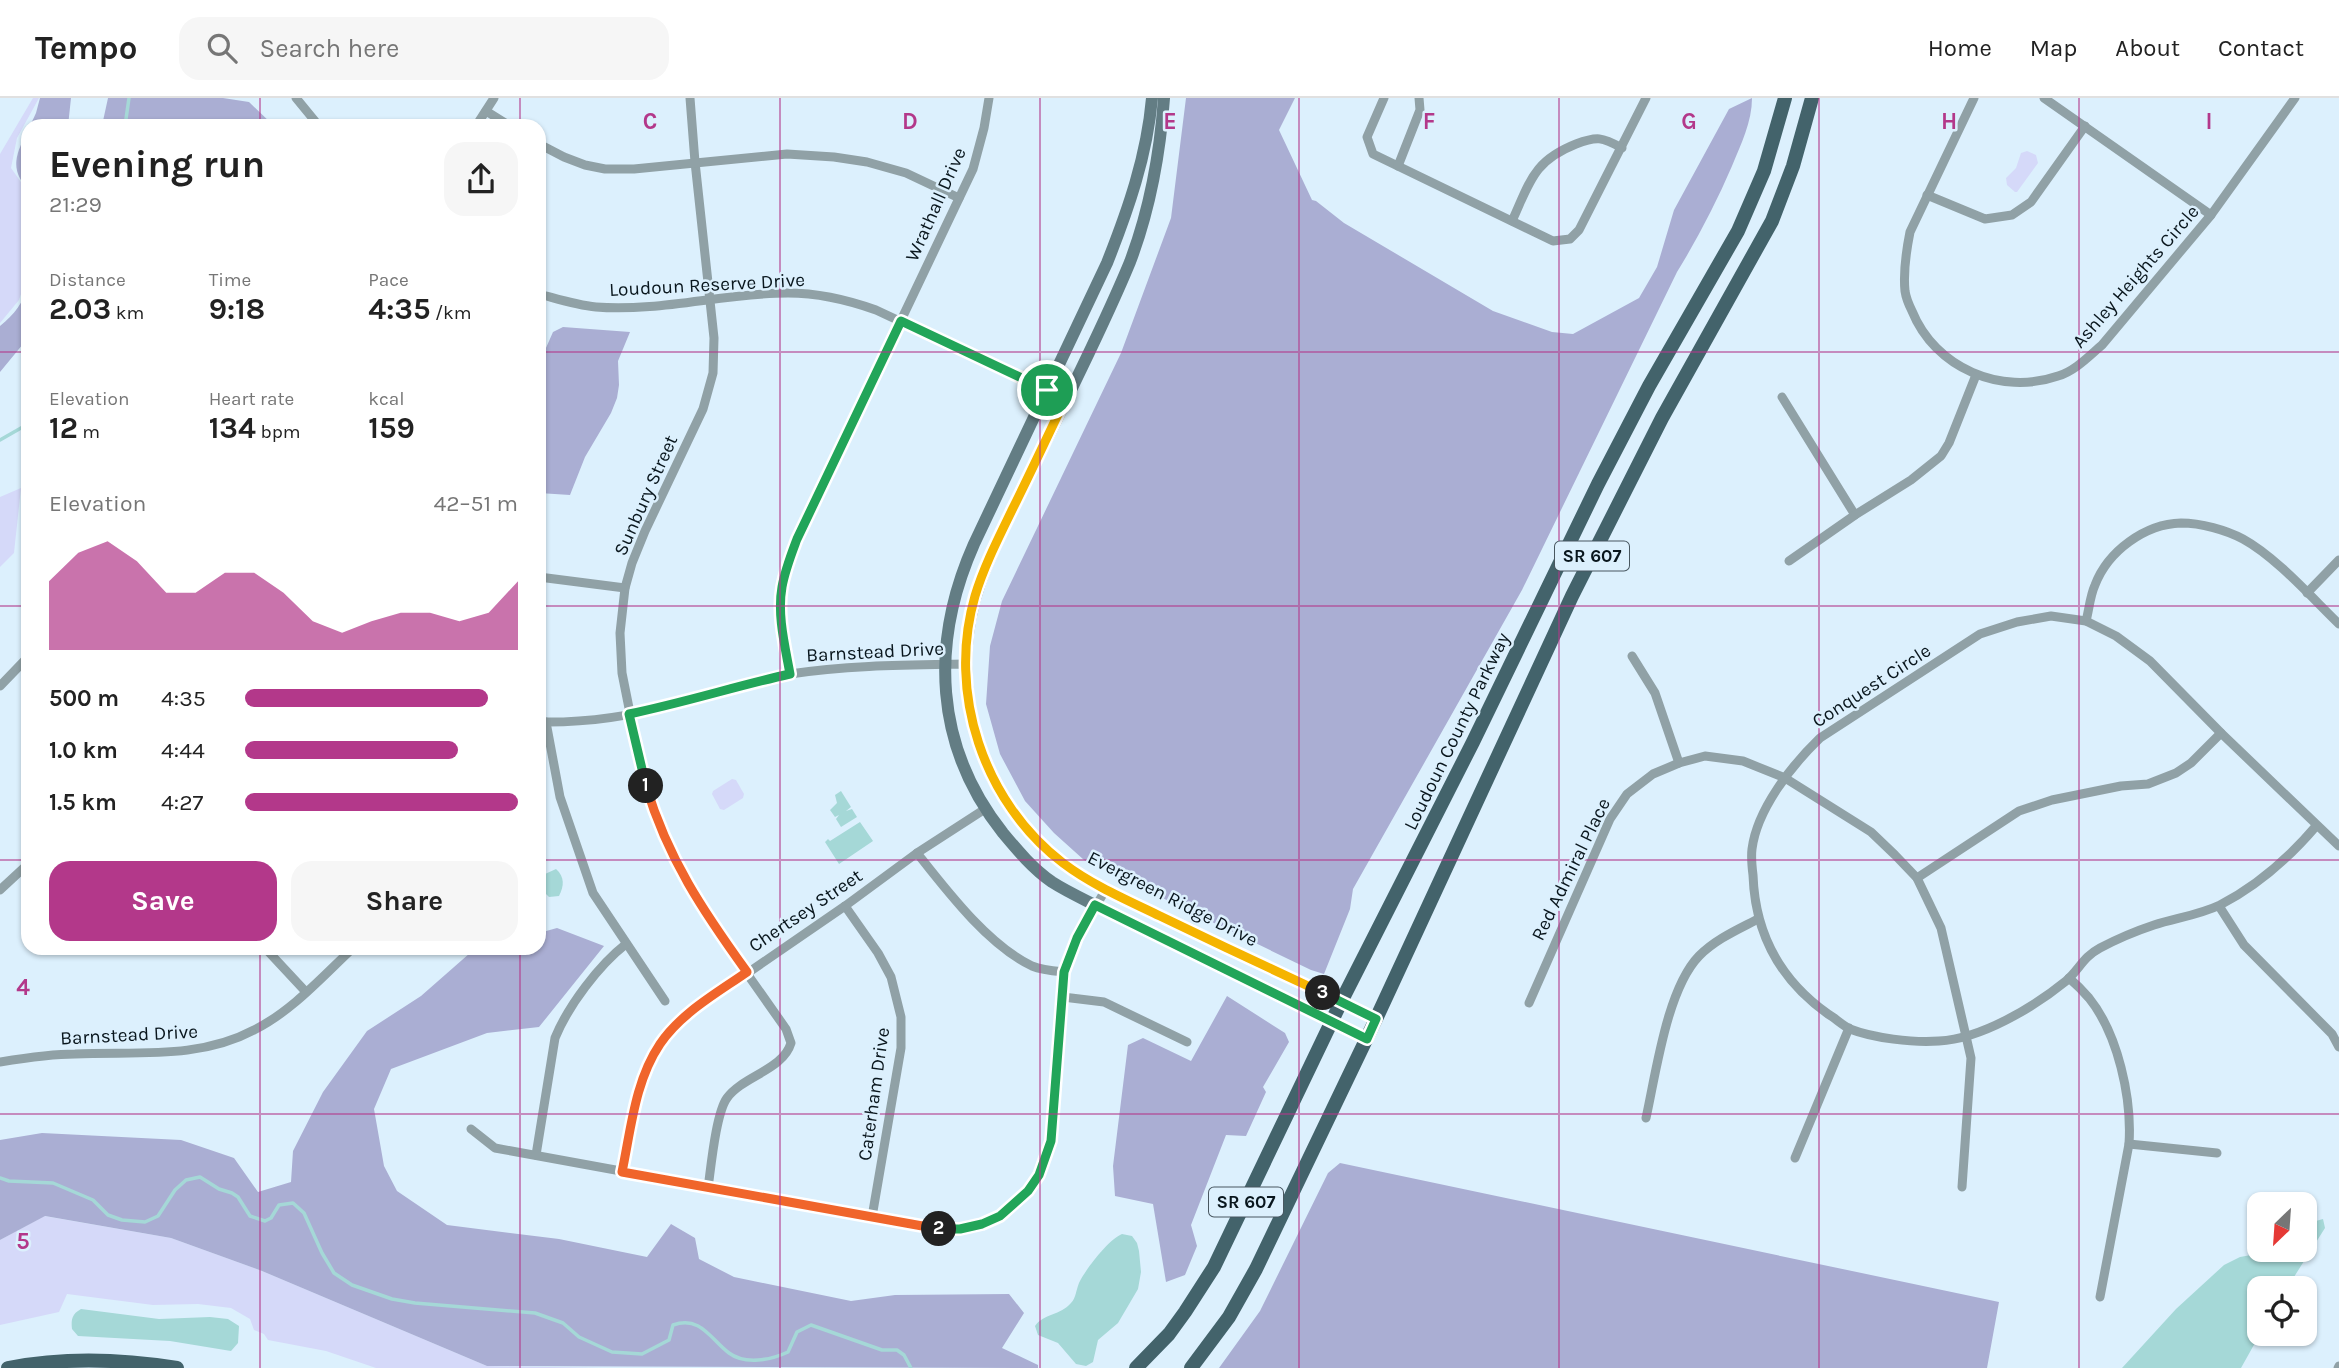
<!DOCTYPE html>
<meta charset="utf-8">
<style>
:root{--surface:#fff;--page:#f6f6f6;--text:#222;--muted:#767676;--line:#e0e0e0;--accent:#b3388a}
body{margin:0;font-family:Karla,sans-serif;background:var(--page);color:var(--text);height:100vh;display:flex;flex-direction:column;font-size:26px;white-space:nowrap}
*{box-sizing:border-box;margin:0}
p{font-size:23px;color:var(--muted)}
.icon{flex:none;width:38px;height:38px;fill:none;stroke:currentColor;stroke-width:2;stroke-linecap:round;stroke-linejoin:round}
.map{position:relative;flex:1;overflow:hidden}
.sheet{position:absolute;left:21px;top:21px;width:525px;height:836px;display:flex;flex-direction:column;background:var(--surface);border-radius:21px;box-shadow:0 2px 5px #0004}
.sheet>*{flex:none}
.needle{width:46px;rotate:205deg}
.tools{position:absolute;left:2247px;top:1094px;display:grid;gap:14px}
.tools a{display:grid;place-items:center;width:70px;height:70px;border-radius:14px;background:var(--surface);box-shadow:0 2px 5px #0004;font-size:35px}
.pin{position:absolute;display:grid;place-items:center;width:60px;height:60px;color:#fff;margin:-30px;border:4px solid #fff;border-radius:50%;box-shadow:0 2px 7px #0007}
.km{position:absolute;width:35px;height:35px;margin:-18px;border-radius:50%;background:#222;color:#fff;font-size:19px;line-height:35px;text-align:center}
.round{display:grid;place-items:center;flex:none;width:74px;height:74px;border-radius:21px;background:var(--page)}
.headline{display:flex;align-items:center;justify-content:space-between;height:119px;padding:0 28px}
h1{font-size:38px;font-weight:700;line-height:52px}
.figures{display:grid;grid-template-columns:repeat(3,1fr);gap:10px;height:119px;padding:7px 28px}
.figures div{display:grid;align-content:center}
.figures b{font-size:30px;font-weight:700}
.figures small{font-size:19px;font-weight:400}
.figures p{font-size:19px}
.chart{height:196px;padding:14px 28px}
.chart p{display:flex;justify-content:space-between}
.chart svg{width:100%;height:126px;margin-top:7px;fill:var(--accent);opacity:.7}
.button{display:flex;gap:14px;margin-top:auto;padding:14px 28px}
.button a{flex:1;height:80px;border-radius:21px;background:var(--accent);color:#fff;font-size:28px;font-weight:700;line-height:80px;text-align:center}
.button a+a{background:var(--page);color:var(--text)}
ul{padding:0 28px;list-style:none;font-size:23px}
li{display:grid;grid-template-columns:112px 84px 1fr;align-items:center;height:52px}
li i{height:18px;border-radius:9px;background:var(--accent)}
header{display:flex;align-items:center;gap:42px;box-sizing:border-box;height:98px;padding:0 35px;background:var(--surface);border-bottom:2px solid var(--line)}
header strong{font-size:33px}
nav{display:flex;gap:38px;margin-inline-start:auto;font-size:24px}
.search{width:490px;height:63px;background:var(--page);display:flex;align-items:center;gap:18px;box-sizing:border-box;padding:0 24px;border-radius:21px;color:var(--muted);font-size:26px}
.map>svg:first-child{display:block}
.green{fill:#d5d9f9}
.forest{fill:#aaaed3}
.water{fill:#a5d8d7}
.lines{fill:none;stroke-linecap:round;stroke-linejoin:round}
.stream{stroke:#a5d8d7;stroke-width:3.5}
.street{stroke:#90a1a6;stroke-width:9}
.secondary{stroke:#637d84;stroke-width:12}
.primary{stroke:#43636b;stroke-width:14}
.split-1-casing{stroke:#fff;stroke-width:14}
.split-2-casing{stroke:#fff;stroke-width:14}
.split-3-casing{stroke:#fff;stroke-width:14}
.split-4-casing{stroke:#fff;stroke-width:14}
.split-1{stroke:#22a559;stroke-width:9}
.split-2{stroke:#f0652b;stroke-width:9}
.split-3{stroke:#22a559;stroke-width:9}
.split-4{stroke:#f5b400;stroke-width:9}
.grid{fill:none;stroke:#b3388a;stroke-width:2;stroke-opacity:0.55}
.labels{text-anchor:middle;stroke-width:5;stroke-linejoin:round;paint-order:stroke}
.shield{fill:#dcf0fd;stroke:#485760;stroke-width:2}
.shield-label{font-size:18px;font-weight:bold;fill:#09161d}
.street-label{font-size:19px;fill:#09161d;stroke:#dcf0fd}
.grid-label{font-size:23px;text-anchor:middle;font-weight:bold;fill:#b3388a;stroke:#dcf0fd;stroke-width:5;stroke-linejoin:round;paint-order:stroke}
</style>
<header>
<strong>Tempo</strong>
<div class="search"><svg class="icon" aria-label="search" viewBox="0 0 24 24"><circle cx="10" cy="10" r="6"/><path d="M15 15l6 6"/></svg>Search here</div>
<nav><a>Home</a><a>Map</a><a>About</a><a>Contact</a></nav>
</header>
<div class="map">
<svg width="2339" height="1270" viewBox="0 0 2339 1270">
<rect width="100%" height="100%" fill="#dcf0fd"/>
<g class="green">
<path d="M33,0H39L17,40L11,70L28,94V175L19,202L0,225V56Z"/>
<path d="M2027,53L2036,57L2038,65L2017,94H2015L2007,87L2006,80L2016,70L2021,55Z"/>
<path d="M21,390L14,455L0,469V399Z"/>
<path d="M732,681L736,682L744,696L743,700L724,712L720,711L712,696L713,693Z"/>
<path d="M44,1118L171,1140L262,1173L487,1268L602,1270H376L326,1253L268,1242L264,1236L254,1232L250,1221L231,1210L198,1206L153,1207L67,1196L59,1214L0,1227V1142Z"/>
</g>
<g class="forest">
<path d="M40,0H71L68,28H30L36,15Z"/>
<path d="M108,0H223L249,4L274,28H104L103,23Z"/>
<path d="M1186,0H1295L1279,32L1312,102L1316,103L1344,125L1493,213L1552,234L1573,236L1639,200L1657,169L1674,112L1729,11L1752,0C1752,24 1741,46 1732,68C1716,105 1698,140 1677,174L1522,492L1353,791L1350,811L1324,876L1311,872L1084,762L1054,735L1025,703L1000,656L986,606L990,548L1002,503L1121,255L1171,120Z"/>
<path d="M28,32V92C9,70 16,56 28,32Z"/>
<path d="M28,187V240L0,274V228C14,217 24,204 28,187Z"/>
<path d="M563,229L630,234L618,263L619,287L617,300L611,315L585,359L570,397L539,395V372L546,347L542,259L553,234Z"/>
<path d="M557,830L604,848L539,929L487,935L391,971L374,1011L384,1068L397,1093L447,1127L559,1141L647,1159L671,1126L695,1140L699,1161L734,1179L851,1203L895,1197L1009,1196L1024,1215L1002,1250L1038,1267V1270L487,1268L262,1173L171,1140L45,1118L0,1142V1042L42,1035L181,1042L234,1060L258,1094L291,1084L293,1053L323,994L367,933L421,898L470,855L487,851L539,850V835Z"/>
<path d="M1227,898L1285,935L1289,944L1263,989L1266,994L1246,1038L1226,1037L1191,1127L1197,1148L1185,1177L1166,1184L1153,1106L1115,1098L1113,1068L1128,947L1143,940L1191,963Z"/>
<path d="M1340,1065L1999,1204L1987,1270H1219L1260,1213L1328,1075Z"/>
</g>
<g class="water">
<path d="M841,693L851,709L846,713L852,711L857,719L841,729L836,721L839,717L835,719L830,712L837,705L835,697Z"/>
<path d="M860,724L873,743L839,766L825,744L828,741L830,743Z"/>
<path d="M556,771C565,779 564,788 559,798L549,799L542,792L539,785L545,776Z"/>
<path d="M2323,1121L2325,1130L2287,1190H2259L2260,1236L2241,1270H2122L2176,1211L2224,1167L2240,1159L2251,1157L2261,1152H2305V1126Z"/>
<path d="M1122,1136L1132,1138L1137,1145L1139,1153L1141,1174L1138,1191L1118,1225L1098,1242L1093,1264L1086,1268L1076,1266L1058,1245L1038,1237L1035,1228C1043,1216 1061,1217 1071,1205C1076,1200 1076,1192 1079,1185C1085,1172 1109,1141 1122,1136Z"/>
<path d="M81,1211L159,1221L210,1219L228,1221L239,1228L238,1245L231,1253L170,1243L78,1238L72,1231C71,1221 72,1216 81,1211Z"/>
</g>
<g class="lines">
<g class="stream">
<path d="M125,28L129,0"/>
<path d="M0,342L28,326"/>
<path d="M0,1080L9,1083L53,1085L93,1102L108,1117L122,1122L145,1124L158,1118L175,1092L186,1082L200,1079L219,1091L232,1095L238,1099L250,1118L265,1123L271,1120L279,1107L293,1105L304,1115L322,1155L334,1175L352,1187L392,1201L415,1205L535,1215L563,1225L579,1239L612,1254L642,1256L669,1242L673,1227C701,1217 711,1242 729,1255C745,1267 771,1262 788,1254L797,1234L811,1227L882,1252H897L904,1257L911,1270"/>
</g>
<g class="street">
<path d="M296,0L319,28"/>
<path d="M690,0L695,64L714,240L713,275L703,311L645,433L632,465L625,490L620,535L622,575L640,665L661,732L703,813L786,931L791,945C783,972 743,978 727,1000C716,1015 711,1069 708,1090"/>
<path d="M1384,0L1367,39L1373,56L1553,143L1570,141L1579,132L1646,0"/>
<path d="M1974,0L1910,134C1906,154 1903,173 1905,193C1906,200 1909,207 1912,213C1935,270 2001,298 2058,278C2075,273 2089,258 2102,247L2211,117L2295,0"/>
<path d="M2044,0L2211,117"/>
<path d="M486,13L510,28"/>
<path d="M476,28L494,0"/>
<path d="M539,46L564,59L585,67L605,71H634L787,56L834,59L867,64L906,75L959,100"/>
<path d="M1398,68L1420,12L1419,0"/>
<path d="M1927,97L1985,121L2012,117L2031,104L2085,28"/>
<path d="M1512,123C1530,84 1533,63 1576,46C1597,38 1602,39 1622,50"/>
<path d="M539,196C558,201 576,207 596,209C660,214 724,195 788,195C819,195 848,202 876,212L1066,301"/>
<path d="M1782,299L1855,417"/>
<path d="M1789,463L1855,417L1911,382L1941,358L1949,345L1976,277"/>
<path d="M539,479L625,490"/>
<path d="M2307,495L2339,462"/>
<path d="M2086,523C2089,512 2090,498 2095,487C2108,453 2145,426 2181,425C2201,425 2226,432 2243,441C2276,459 2312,500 2339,526"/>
<path d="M1632,558L1655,595L1679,665"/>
<path d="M790,576C785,548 777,517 782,489C785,473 791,457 797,441L973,71L984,30L989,0"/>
<path d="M0,588L28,559"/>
<path d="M539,624C585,625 632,618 676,606C714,595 751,583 790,576C848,567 908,567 966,566"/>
<path d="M546,624L560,699L593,795L665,903"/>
<path d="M2317,727C2289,760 2259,787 2220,807C2199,817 2176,820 2154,827C2136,833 2117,841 2100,850C2083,859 2079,872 2066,883C2034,909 1981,941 1939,943C1913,945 1873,940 1850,931C1842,927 1835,920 1828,916C1780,882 1755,836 1753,777C1752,769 1751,759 1752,751C1757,711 1792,667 1820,640L1980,536L2017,524L2051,518L2086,523L2116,538L2150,563L2221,635L2339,748"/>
<path d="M917,755C947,793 988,847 1032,868C1042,872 1054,873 1064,874"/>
<path d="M1917,780L2019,713L2052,702L2121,688L2148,686L2176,675L2191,665L2221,635"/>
<path d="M0,792L28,766"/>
<path d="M845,808L878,855L891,879L901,919V950L872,1119"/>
<path d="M2219,808L2244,847L2332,936L2339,949"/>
<path d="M265,850L306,894"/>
<path d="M2069,880C2076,886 2083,893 2089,900C2118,936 2132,1000 2129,1046L2100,1199"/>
<path d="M1063,899L1104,904L1187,944"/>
<path d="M1529,905L1610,721L1627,696L1653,676L1679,665L1705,658L1743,663L1785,680L1871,734L1895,757L1917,780L1941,830L1971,960L1962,1089"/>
<path d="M0,964C25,960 50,956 75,956C135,953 198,962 254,932C292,913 322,879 353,850"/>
<path d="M1646,1020C1656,975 1667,891 1699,858C1716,841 1737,832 1758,821"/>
<path d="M471,1031L495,1050L938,1131C1000,1131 1034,1102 1051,1043L1064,874L1077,840L1106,791"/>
<path d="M2129,1046L2217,1055"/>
<path d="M536,1057L555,940C568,908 599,867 626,846"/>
<path d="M1795,1060L1849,930"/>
<path d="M622,1074L640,987L649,964L662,943L688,916L845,808L917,755L985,711"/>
<path d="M2338,1270L2339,1268"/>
</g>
<g class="secondary">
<path d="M1152,0C1147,58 1128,112 1107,165L974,446C930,545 934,648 1003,735C1018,753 1033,771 1052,784C1066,793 1081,800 1095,807L1367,941"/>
<path d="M1164,0C1160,56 1150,111 1130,164C1099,239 1061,311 1026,384C1010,417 992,450 980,485C947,578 974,686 1047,752C1082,784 1128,802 1171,823C1239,856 1308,888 1376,921"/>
</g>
<g class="primary">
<path d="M8,1270C64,1259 122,1261 177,1270"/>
<path d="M1136,1270L1169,1236L1185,1214L1214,1169L1341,904L1473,644L1598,386L1649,288L1738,133L1764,73L1785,0"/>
<path d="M1191,1270L1229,1219L1256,1171L1376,921L1572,498L1662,320L1772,123L1793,68L1812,0"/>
</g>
</g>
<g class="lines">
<defs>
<path id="split-1" d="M646,688L629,616C683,605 736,588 790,576C785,548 777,517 782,489C785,472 791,457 797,441L901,223L1047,292"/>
<path id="split-2" d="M646,688C668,761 703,813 747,874C717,895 681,915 660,946C635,983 631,1031 622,1074L939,1131"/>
<path id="split-3" d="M939,1131H960L982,1126L1000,1118L1028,1093L1039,1077L1051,1043L1064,874L1077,840L1095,807L1367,941L1376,921L1323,895"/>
<path id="split-4" d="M1047,292L1066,300C1048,337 1031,374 1013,410C999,439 984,468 975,498C947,594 983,704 1063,765C1092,787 1127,802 1160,818C1214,844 1269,870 1323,895"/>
</defs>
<use href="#split-1" class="split-1-casing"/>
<use href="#split-2" class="split-2-casing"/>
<use href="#split-3" class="split-3-casing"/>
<use href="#split-4" class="split-4-casing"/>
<use href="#split-1" class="split-1"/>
<use href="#split-2" class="split-2"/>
<use href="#split-3" class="split-3"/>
<use href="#split-4" class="split-4"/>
</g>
<path class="grid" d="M260,0V28M520,0V28M780,0V1270M1040,0V1270M1299,0V1270M1559,0V1270M1819,0V1270M2079,0V1270M0,254H28M539,254H2339M0,508H28M539,508H2339M0,762H28M539,762H2339M260,850V1270M520,850V1270M0,1016H2339"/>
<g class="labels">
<g class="shield">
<rect x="1555" y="443.5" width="74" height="29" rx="5"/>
<rect x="1209" y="1089.5" width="74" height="29" rx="5"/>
</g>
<g class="shield-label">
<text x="1592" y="464">SR 607</text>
<text x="1246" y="1110">SR 607</text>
</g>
<g class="street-label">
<text transform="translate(935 106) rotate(-66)" y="7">Wrathall Drive</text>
<text transform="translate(2135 178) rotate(-49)" y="7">Ashley Heights Circle</text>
<text transform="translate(707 186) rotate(-3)" y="7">Loudoun Reserve Drive</text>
<text transform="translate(645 397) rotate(-66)" y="7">Sunbury Street</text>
<text transform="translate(875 553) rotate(-3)" y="7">Barnstead Drive</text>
<text transform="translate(1871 587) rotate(-33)" y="7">Conquest Circle</text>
<text transform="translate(1456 633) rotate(-64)" y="7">Loudoun County Parkway</text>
<text transform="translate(1570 771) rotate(-64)" y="7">Red Admiral Place</text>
<text transform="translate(1173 800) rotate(27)" y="7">Evergreen Ridge Drive</text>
<text transform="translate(805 812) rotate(-34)" y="7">Chertsey Street</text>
<text transform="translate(129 936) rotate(-3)" y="7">Barnstead Drive</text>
<text transform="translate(873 996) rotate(-82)" y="7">Caterham Drive</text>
</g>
</g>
<g class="grid-label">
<text x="650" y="31">C</text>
<text x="910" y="31">D</text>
<text x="1170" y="31">E</text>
<text x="1429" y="31">F</text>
<text x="1689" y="31">G</text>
<text x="1949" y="31">H</text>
<text x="2209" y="31">I</text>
<text x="23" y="897">4</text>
<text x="23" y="1151">5</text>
</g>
</svg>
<div class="tools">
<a><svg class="needle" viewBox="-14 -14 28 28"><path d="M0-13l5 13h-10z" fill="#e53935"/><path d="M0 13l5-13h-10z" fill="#767676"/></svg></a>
<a><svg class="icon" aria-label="locate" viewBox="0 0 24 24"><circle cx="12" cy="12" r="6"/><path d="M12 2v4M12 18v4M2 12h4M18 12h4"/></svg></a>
</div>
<div class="pin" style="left:1047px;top:292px;background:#1e9e55"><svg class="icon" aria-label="arrive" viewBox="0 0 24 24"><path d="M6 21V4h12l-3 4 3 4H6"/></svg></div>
<b class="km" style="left:646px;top:688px">1</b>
<b class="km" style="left:939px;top:1131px">2</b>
<b class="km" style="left:1323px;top:895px">3</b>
<section class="sheet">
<div class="headline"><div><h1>Evening run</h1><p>21:29</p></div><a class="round"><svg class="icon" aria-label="share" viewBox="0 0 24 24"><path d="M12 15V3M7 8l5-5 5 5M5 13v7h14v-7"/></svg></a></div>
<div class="figures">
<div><p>Distance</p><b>2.03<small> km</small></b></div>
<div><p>Time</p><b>9:18</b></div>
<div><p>Pace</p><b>4:35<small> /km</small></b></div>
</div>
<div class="figures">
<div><p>Elevation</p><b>12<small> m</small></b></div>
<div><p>Heart rate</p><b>134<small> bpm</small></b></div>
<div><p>kcal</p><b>159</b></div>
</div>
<div class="chart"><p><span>Elevation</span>42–51 m</p>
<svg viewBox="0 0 160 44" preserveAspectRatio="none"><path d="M0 44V20L10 10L20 6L30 13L40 24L50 24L60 17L70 17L80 24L90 34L100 38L110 34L120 31L130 31L140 34L150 31L160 20V44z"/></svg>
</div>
<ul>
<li><b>500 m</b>4:35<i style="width:89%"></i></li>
<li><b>1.0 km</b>4:44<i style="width:78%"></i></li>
<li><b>1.5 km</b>4:27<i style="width:100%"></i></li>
</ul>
<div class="button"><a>Save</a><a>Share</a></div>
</section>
</div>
